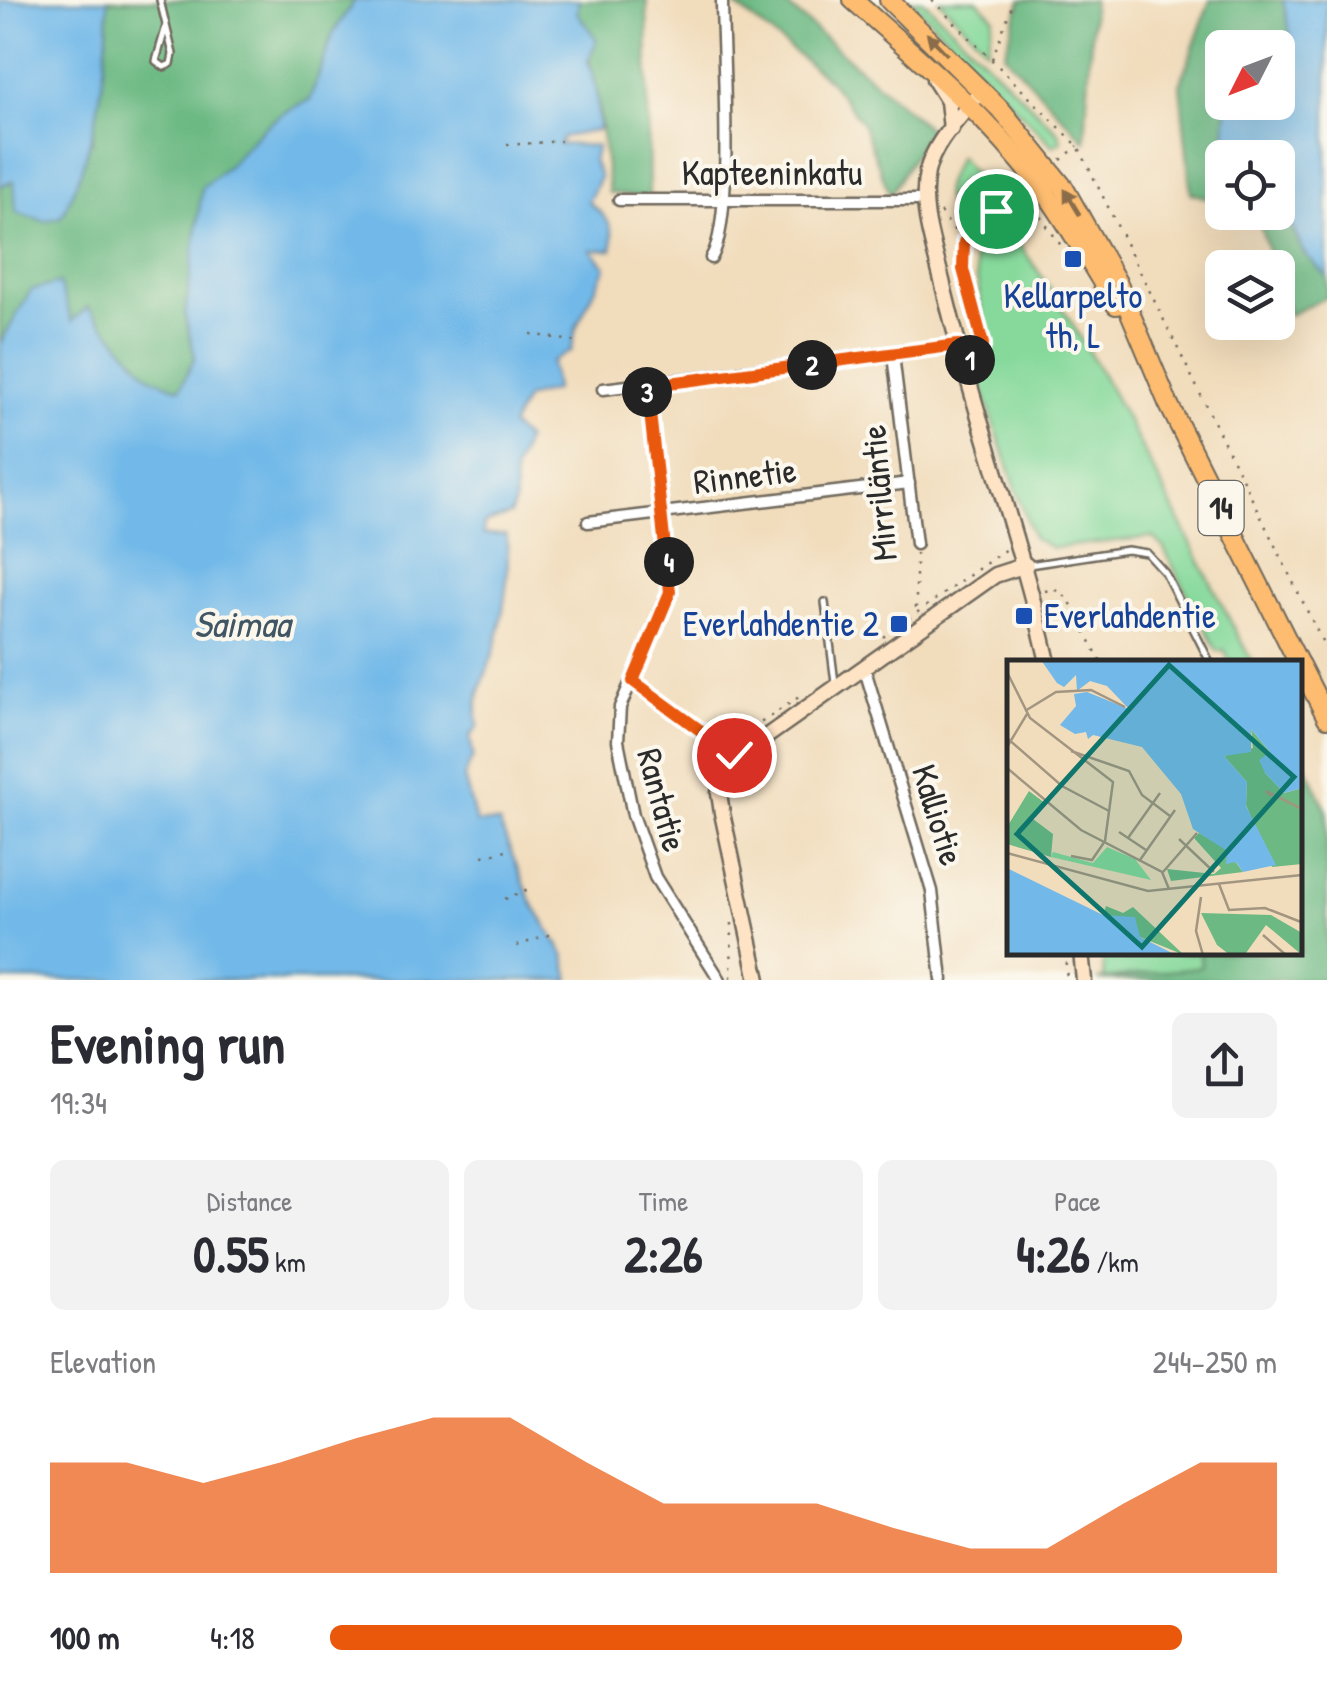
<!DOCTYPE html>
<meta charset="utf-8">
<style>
:root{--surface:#fff;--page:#f2f2f3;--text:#2b2b33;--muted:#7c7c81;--accent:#ea580c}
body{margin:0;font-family:"Patrick Hand",sans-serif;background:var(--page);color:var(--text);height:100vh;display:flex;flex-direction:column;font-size:38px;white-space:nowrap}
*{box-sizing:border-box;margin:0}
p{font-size:32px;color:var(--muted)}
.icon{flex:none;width:55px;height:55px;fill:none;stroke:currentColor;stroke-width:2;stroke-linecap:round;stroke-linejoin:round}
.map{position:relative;height:980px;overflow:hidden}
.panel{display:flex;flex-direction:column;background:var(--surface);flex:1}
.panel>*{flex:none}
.needle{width:65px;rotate:228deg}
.controls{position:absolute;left:1205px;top:30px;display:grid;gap:20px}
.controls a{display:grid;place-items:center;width:90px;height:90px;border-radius:15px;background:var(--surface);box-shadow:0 10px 40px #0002;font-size:50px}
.pin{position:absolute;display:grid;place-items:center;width:85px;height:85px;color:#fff;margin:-42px;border:5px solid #fff;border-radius:50%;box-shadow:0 2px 10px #0007}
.km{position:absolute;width:50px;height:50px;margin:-25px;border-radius:50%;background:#222;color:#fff;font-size:28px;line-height:50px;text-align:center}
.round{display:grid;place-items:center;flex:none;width:105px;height:105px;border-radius:15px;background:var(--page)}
.head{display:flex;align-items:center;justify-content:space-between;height:170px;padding:0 50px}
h1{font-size:55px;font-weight:800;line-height:75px}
.stats{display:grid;grid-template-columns:repeat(3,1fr);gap:15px;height:170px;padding:10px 50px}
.stats div{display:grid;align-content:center;border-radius:15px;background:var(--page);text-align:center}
.stats b{font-size:50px;font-weight:800}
.stats small{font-size:28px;font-weight:400}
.stats p{font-size:28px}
.chart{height:280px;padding:20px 50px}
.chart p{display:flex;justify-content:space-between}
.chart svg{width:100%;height:180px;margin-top:10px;fill:var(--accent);opacity:.7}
ul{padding:0 50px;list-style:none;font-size:32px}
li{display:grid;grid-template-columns:160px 120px 1fr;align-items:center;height:75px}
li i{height:25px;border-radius:12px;background:var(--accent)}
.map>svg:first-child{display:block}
.green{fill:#86d99b;stroke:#588263;stroke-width:2.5}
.forest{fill:#6cb983;stroke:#4c7257;stroke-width:2.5}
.water{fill:#72b9e9;stroke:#4e728a;stroke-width:2.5}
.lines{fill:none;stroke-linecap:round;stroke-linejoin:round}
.lane-casing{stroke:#70695d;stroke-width:10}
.street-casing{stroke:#70695d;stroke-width:15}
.secondary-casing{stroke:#70695d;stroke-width:19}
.highway-casing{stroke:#70695d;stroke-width:22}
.path{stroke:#70695d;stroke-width:2.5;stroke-dasharray:2.5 8;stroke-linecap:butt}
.lane{stroke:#fff;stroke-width:5}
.street{stroke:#fff;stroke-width:10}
.secondary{stroke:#fee4c5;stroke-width:14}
.highway{stroke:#fdbc6f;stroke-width:18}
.oneway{fill:#8a6c4a}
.route-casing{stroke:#fff;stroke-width:20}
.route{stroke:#ea580c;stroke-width:12}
.transit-dot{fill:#1a4fb4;stroke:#fbf7ec;stroke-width:4}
.labels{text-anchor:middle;stroke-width:8;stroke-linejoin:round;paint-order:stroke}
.shield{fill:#fbf7ec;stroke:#696865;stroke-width:2.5}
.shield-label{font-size:32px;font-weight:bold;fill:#2b2b2b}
.street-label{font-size:35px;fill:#2b2b2b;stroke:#fbf7ec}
.transit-label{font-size:35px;fill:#164399;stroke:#fbf7ec}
.water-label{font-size:38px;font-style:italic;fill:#405664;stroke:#fbf7ec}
.inset-road{fill:none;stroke:#a29581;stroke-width:2.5}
.view{fill:#0f766e;fill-opacity:0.15;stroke:#0f766e;stroke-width:5}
.inset-edge{fill:none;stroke:#2b2b2b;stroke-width:5}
</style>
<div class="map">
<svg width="1327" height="980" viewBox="0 0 1327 980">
<rect width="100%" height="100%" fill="#fbf7ec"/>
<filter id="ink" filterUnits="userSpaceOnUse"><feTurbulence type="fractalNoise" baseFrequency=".01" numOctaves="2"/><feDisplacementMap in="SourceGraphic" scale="20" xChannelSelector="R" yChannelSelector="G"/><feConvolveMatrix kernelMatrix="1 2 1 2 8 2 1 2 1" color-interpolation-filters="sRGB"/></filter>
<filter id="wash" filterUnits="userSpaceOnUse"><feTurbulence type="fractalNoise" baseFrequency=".0048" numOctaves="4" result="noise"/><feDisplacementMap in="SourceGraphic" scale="40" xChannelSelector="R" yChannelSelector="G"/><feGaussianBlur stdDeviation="2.25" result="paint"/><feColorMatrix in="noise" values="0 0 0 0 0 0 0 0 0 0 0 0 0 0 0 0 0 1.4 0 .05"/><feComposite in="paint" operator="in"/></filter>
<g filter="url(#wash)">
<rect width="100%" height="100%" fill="#f1dcbb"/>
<g class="green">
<path d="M911,0H923L1059,133L1061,141L1053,146Z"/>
<path d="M939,0H977L994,17L987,49Z"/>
<path d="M959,156L990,195L961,223C937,193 942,189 959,156Z"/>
<path d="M1002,221C1104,354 1173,514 1252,662H1229L1225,650L1217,651L1163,547L1152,537L1052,548L1033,538L975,369L989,357L972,246Z"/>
<path d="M1103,953H1200L1201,967L1104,979Z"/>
</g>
<g class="forest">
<path d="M108,0H355L333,33L310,100C258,119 244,159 202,188L185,316L195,357L180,390L150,378L87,308L72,322L31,291L0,344V186L92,142Z"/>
<path d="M579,0H647L649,197L609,193L596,86L577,13Z"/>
<path d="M729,0H781L929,129L890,195L862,123L829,80Z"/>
<path d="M1021,0H1093L1085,141L1004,54Z"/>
<path d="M1210,0H1283L1293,44L1278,82V48H1222V102L1229,103C1224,126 1222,138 1238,157L1222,158V202L1191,193L1180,85Z"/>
<path d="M1278,198L1304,253L1327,277V297L1289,315L1256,213L1278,212Z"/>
<path d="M1300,753L1327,811V980H1098L1201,967L1200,953L1300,952Z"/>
</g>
<g class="water">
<path d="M0,0H108C108,74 95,152 61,217L44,221L16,212L14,181L0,186Z"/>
<path d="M355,0H579L577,13L597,40L588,61L596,86L599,130L563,137L559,144L597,146L593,161L600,177L588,202C606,215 616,227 612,250H591L606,267L576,328L571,351L551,362L555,390L526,398L511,426L526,440L514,471L515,503L510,515L484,524L483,534L506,535C511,566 504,606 498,637C490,672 472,691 478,727L470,736L473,756L464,777L476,822L499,823L532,903L565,956L570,980H0V344L31,290L59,283L72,321L88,307L150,377L180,389L195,357L185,316L202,187C246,157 256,120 310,100L333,33Z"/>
<path d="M1283,0H1327V277L1304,253L1278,198V158L1238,157C1222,138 1224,126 1229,103L1278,102V82L1292,44Z"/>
</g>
</g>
<g filter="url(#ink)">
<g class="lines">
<defs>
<g id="lane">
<path d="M160,0L173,54L171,64L164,67L156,61L166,26"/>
<path d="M1029,565L1127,550L1147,553L1165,573L1209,660"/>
<path d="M825,602L835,683"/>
</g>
<g id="street">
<path d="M619,200H925"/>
<path d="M711,258C735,221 722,52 722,0"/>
<path d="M893,355L916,544"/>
<path d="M647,386L670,592L620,707L618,741L633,815L655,877L720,980"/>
<path d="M603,389L958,345"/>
<path d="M588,522L909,483"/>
<path d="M865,670L932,891L942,980"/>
<path d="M633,681L734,755"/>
</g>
<g id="secondary">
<path d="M934,79L948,101L951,129"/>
<path d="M982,90C963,115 934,140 927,172C919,209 935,250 943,285C973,412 1019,535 1048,662"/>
<path d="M1081,952L1084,980"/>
<path d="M758,980L722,813L719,793L726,765L995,575L1026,565"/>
</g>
<g id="highway">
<path d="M853,0C922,61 992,120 1047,195C1072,230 1094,269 1116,305"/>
<path d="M889,0L1002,111L1064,188L1118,284L1168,403L1298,662"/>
<path d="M1300,665L1327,718"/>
</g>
</defs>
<use href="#lane" class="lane-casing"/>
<use href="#street" class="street-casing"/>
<use href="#secondary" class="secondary-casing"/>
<use href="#highway" class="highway-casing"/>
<g class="path">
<path d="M932,0L1078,146L1327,651"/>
<path d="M992,59L1014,0"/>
<path d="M507,145L561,141"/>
<path d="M1061,160L1078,146"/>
<path d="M1022,191L1070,258"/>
<path d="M940,212L963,241"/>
<path d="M531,334L577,342"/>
<path d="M973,358L980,354L983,344L963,269L964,242L996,211"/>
<path d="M916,553V610"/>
<path d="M1045,591L1054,589L1068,598L1101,662"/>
<path d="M883,637L1006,549"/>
<path d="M735,740L799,697"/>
<path d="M483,856L510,849"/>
<path d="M505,899L533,887"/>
<path d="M517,946L554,933"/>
<path d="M1065,952L1067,980"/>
<path d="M731,978L732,922"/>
</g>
<use href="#lane" class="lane"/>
<use href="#street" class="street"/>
<use href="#secondary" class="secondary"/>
<use href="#highway" class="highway"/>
</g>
<defs><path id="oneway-solid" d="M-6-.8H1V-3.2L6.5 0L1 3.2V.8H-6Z" transform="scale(2.5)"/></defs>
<g class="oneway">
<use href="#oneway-solid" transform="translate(937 44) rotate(-134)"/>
<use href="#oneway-solid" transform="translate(1072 202) rotate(-121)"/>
</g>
</g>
<g class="lines" filter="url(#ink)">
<defs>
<path id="route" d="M734,755L633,681L670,592L647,386L958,345L963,362L980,354L983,344L963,269L964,242L996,211"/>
</defs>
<use href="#route" class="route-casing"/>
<use href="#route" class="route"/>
</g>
<g class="transit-dot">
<rect x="1063" y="249" width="20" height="20" rx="5"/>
<rect x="1014" y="606" width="20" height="20" rx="5"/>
<rect x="889" y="614" width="20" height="20" rx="5"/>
</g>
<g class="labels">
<rect class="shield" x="1198.5" y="481" width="45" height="54" rx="8"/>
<g class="shield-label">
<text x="1221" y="519">14</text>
</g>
<g class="street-label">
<text x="772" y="185">Kapteeninkatu</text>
<text transform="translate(745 476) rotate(-7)" y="12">Rinnetie</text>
<text transform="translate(879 493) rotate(-95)" y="12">Mirriläntie</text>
<text transform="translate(662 800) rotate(75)" y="12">Rantatie</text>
<text transform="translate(938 815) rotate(73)" y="12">Kalliotie</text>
</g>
<g class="transit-label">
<text x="1073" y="308">Kellarpelto<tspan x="1073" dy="40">th, L</tspan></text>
<text x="1044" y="628" text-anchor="start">Everlahdentie</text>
<text x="879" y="636" text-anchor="end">Everlahdentie 2</text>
</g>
<g class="water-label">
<text x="242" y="637">Saimaa</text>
</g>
</g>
<g transform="translate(1007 660)">
<rect width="295" height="295" fill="#f1dcbb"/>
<path d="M100,187L128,199L144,220L44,197L46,192L86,203Z" fill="#86d99b"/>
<path d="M244,69L263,92L258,113L277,133L295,128V204L265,207L239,145L240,122L217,96L246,88ZM22,131L38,143L26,159L46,174L44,197L0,184V167ZM192,173L219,189L236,212L164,221L160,209L207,214L214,208L187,178ZM99,246L116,253L126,247L177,295L133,277L116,258L96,255ZM194,253L264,255L295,273V295L259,265L239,293L223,295L210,285Z" fill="#6cb983"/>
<path d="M34,0H295V128L277,133L258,113L252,100L263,92L244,69V92L217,96L240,122L239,146L269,205L236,212L229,202L219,204L220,191L186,169L174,134L135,87L86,75L81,79L79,72L68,74L53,65L69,46L67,34L80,32L122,49L100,26L83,21L70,31L69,15L57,27L50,23ZM0,208L96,255L128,257L133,277L169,295H0Z" fill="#72b9e9"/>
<path class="inset-road" d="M0,12L23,58L106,122L98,181L85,200L64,196M18,51L49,32L84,30L118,47M0,78L55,126L102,151M0,87L20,54M64,91L122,111L135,135L163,156M0,108L74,170L155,212L162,229M264,136L259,131L295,149M112,172L139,190M121,178L153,133M172,179L207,212M0,193L141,231L295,215M133,200L168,150M156,212L190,173M212,224L222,250L258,248L294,262M194,237L189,271L196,295M256,275L279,295"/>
<path class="view" d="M162,5L287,117L135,287L10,174Z"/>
<rect width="295" height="295" class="inset-edge"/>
</g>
</svg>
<div class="controls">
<a><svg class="needle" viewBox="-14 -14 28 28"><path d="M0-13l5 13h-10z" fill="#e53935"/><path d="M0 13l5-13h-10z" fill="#7c7c81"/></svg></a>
<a><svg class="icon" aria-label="locate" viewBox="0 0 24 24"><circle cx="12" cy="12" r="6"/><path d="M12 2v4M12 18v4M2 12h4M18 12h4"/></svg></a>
<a><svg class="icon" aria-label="layers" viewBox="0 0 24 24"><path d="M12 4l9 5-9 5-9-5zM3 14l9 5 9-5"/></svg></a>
</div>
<div class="pin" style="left:996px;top:211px;background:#1e9e55"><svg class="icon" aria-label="arrive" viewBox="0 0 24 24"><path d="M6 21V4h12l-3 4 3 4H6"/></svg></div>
<div class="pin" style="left:734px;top:755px;background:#d93025"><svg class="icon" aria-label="check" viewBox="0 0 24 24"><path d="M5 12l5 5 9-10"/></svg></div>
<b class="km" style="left:970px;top:360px">1</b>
<b class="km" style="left:812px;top:365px">2</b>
<b class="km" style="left:647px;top:392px">3</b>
<b class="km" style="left:669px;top:562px">4</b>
</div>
<section class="panel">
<div class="head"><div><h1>Evening run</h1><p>19:34</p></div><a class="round"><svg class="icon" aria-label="share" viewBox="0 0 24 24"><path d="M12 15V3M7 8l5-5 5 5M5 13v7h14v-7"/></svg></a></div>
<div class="stats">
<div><p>Distance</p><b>0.55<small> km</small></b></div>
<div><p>Time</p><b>2:26</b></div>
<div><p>Pace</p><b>4:26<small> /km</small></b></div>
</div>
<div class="chart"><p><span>Elevation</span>244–250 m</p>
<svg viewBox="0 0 160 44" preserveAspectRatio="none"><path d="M0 44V17L10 17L20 22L30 17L40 11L50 6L60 6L70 17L80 27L90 27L100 27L110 33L120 38L130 38L140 27L150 17L160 17V44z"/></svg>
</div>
<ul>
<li><b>100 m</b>4:18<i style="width:90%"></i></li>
</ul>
</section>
